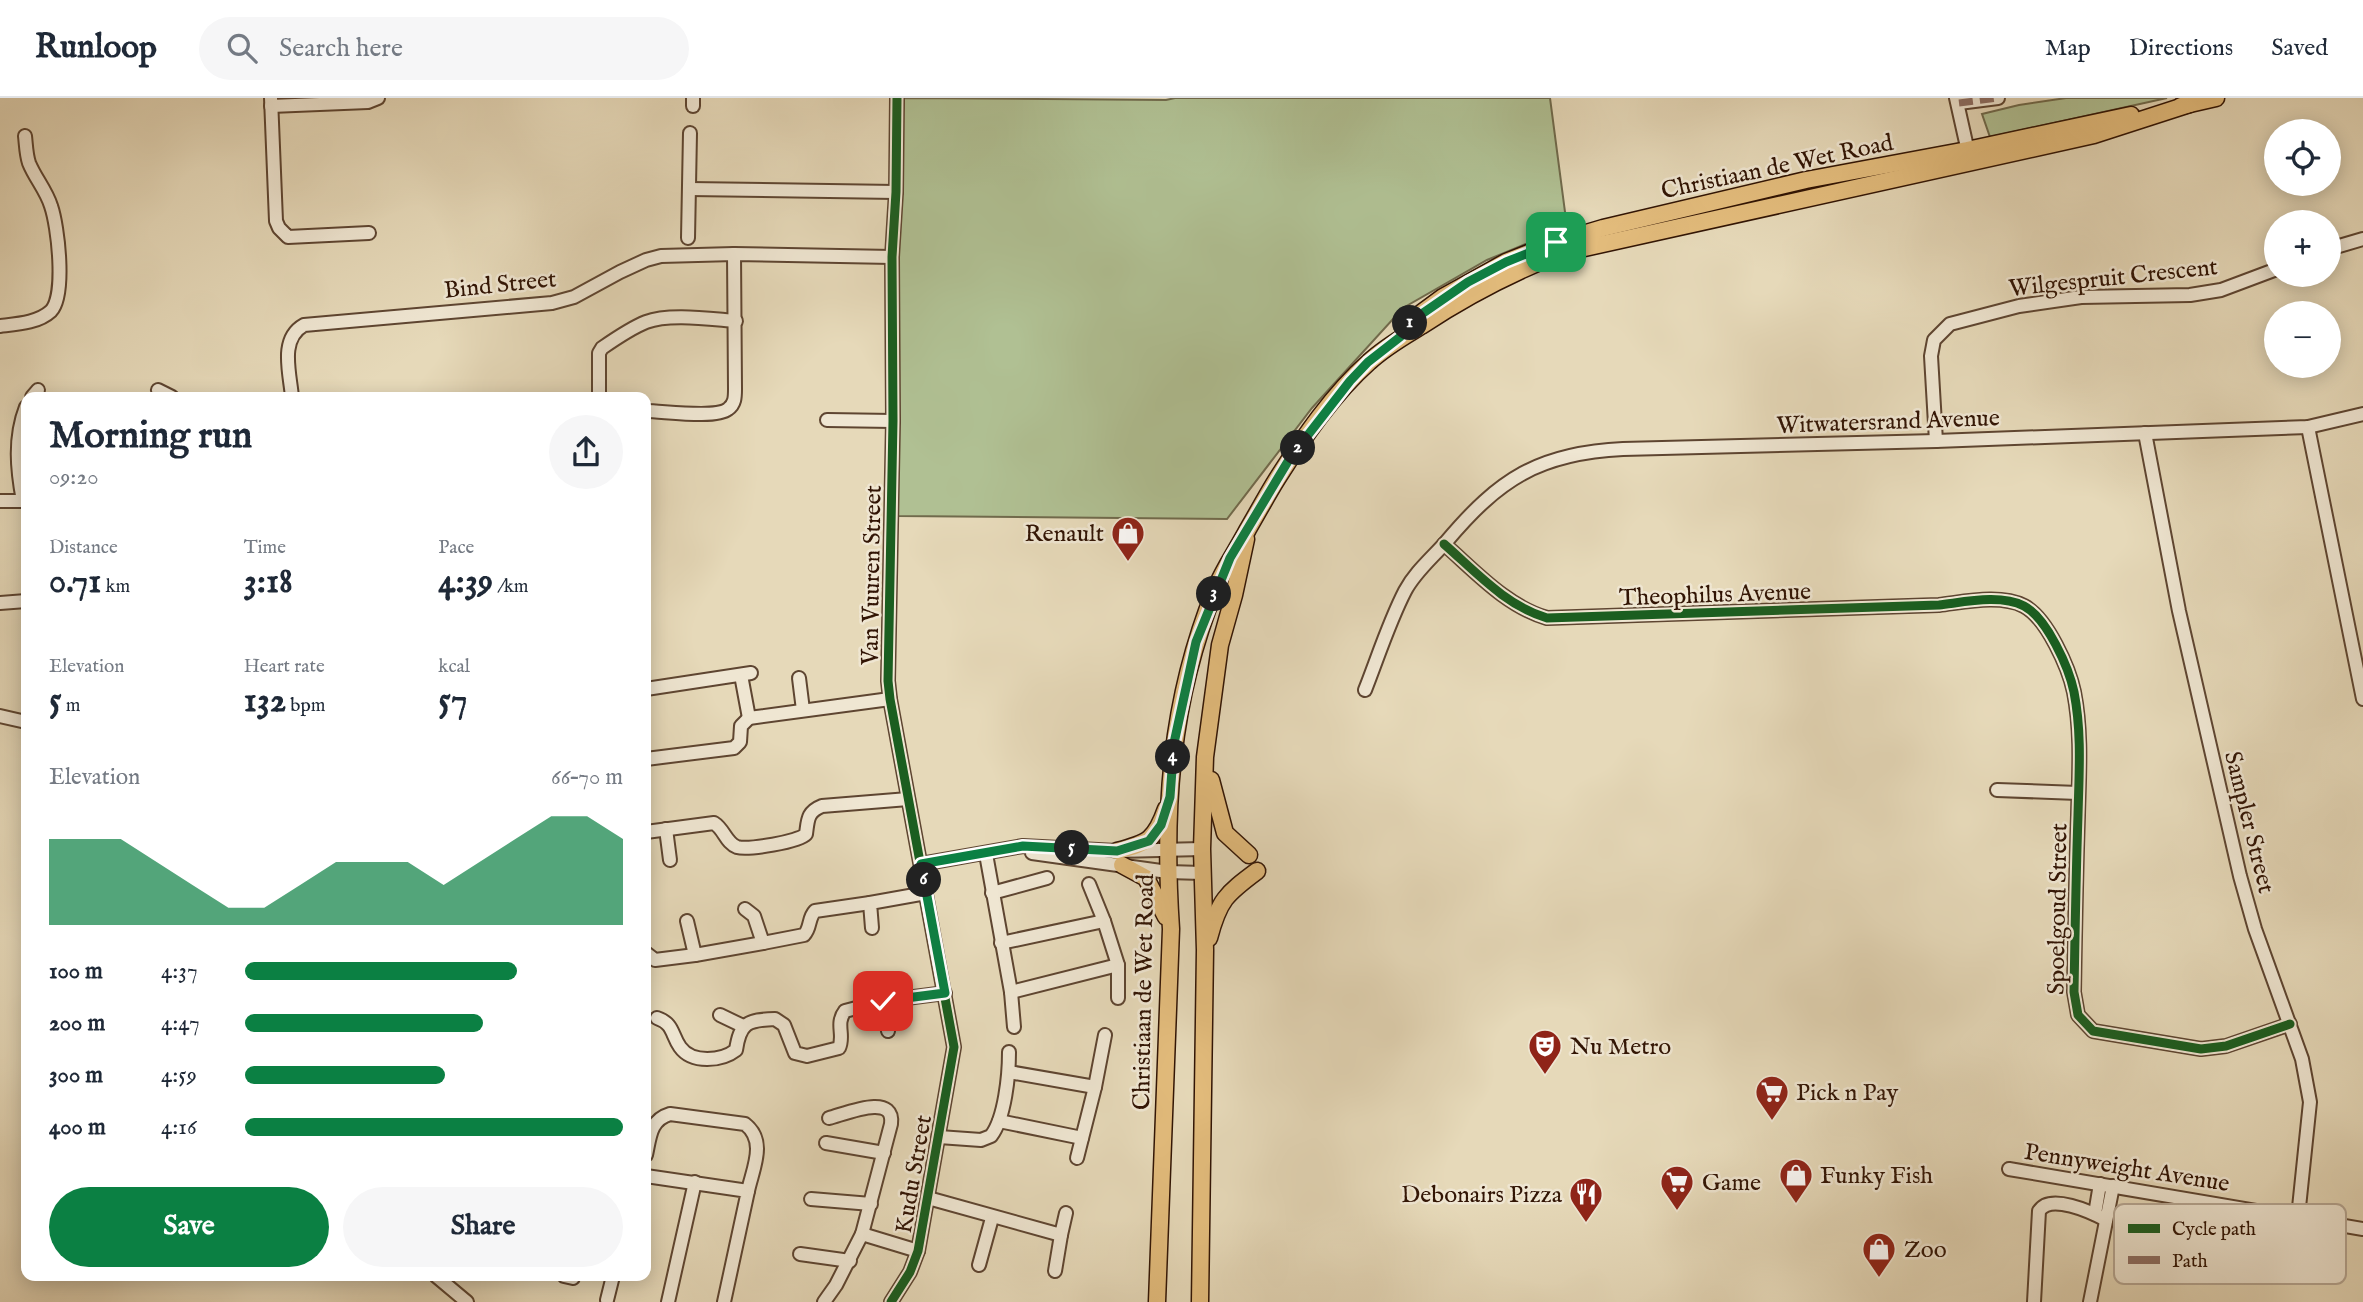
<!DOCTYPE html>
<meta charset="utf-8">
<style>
:root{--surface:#fff;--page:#f6f6f7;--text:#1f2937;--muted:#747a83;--line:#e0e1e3;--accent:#0b8043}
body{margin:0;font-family:"IM FELL English",serif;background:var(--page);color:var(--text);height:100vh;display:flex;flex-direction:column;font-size:26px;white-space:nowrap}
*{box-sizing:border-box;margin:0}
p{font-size:23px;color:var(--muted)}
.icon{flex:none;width:38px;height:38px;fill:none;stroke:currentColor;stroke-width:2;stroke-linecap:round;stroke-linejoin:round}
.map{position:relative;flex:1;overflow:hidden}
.panel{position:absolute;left:21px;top:294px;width:630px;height:889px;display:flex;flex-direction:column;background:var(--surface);border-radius:14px;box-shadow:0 4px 18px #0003}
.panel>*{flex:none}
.fabs{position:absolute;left:2264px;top:21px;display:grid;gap:14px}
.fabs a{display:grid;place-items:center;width:77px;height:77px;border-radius:50%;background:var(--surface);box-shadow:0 4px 18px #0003;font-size:35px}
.pin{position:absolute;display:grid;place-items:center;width:60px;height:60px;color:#fff;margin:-30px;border-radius:14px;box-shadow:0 4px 10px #0006}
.km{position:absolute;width:35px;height:35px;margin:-18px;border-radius:50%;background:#222;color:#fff;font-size:19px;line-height:35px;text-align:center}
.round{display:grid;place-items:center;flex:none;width:74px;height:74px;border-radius:37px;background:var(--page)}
.summary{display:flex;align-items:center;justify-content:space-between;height:119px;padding:0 28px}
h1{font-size:38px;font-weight:700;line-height:52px}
.stats{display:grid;grid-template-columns:repeat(3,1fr);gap:10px;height:119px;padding:7px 28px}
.stats div{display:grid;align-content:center}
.stats b{font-size:35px;font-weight:700}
.stats small{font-size:19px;font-weight:400}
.stats p{font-size:19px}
.chart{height:196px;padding:14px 28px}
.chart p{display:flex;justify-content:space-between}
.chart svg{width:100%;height:126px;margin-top:7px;fill:var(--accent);opacity:.7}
.cta{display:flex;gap:14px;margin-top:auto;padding:14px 28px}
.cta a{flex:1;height:80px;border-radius:42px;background:var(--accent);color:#fff;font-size:28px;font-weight:700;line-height:80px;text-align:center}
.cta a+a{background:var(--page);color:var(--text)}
ul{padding:0 28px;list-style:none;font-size:23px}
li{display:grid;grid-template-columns:112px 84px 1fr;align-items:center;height:52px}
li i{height:18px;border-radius:9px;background:var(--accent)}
header{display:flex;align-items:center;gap:42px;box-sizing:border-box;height:98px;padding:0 35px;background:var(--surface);border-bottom:2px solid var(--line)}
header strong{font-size:33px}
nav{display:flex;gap:38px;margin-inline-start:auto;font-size:24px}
.search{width:490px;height:63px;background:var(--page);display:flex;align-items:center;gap:18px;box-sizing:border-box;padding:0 24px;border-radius:38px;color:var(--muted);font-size:26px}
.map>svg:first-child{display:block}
.grass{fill:#b0c093;stroke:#706a4c;stroke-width:2}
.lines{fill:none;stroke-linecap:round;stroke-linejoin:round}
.minor-casing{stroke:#5e4531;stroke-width:16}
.major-casing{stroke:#311404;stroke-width:19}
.minor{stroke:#efe6d2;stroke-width:12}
.major{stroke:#e3bc7c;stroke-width:16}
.quiet{stroke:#8d6e63;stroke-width:7;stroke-dasharray:14 7;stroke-linecap:butt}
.cycleway-casing{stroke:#efe6d2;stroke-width:13}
.cycleway{stroke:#1b5e20;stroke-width:9}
.route-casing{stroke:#fff;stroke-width:14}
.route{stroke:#0b8043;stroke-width:9}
.labels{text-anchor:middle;stroke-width:5;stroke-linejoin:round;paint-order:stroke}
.street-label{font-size:24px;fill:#311404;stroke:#efe6d2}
.poi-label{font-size:24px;fill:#311404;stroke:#efe6d2;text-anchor:start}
.key{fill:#efe6d2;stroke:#b6a794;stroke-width:2}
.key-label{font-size:19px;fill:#311404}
</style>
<header>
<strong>Runloop</strong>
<div class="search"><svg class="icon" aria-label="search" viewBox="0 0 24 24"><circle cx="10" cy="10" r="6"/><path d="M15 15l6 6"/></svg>Search here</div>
<nav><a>Map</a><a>Directions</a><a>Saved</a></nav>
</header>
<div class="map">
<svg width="2363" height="1204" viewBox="0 0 2363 1204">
<rect width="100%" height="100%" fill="#e6d9b9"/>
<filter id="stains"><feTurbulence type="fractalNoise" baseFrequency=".00286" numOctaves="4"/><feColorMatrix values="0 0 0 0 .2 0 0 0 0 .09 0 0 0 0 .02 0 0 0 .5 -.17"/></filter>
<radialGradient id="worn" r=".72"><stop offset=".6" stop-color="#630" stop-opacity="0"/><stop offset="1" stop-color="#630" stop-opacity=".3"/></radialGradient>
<g class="grass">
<path d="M904,0L1166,2L1175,0H1550L1567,129L1487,162L1403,210L1312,310L1227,421L898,418L892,160Z"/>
<path d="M2066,0H2167L1990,39L1982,16L2019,7Z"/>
</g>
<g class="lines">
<defs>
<g id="minor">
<path d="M271,0L276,123L279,130L288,139L369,135"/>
<path d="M693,0V8"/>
<path d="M1956,0L1969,58"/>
<path d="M1959,5L1998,0"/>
<path d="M271,8L368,4L378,0"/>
<path d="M689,91L896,94"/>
<path d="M688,140L690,35"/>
<path d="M2329,151L2363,141"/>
<path d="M0,228C17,226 38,225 51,213C66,197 58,128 51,108C46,92 35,80 29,65C26,56 26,46 25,38"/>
<path d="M158,292L172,299"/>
<path d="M32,299L38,292"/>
<path d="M292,299C290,275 279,241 304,227L552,205L574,199L620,174L646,162L661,158L734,156L892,159"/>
<path d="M599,299V255L602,250C615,241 631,230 646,224C669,215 710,221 736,223"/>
<path d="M646,313C663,313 716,321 728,311C735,306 735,299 735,291L734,156"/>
<path d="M827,322L893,323"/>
<path d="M2308,329L2363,601"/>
<path d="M2145,335L2179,513L2240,778L2255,831L2302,961L2310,1004L2298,1119"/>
<path d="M1936,343L1931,258L1934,242L1950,226L2019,208L2081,199L2190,197L2221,192L2277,171"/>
<path d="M0,403H26"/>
<path d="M23,403C17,371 14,340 26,309"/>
<path d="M1444,446C1475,473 1506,508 1547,520L1939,507C1965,504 2000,496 2024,508C2047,520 2069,570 2074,594C2082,635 2079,676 2078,717C2076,776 2075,835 2074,894L2078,917L2093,933L2201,951L2226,948L2290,926"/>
<path d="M0,505L26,503"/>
<path d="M741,577L749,620"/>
<path d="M799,580L803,612"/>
<path d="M646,591L751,575"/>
<path d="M1365,592C1378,559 1389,524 1405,493C1415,474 1432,460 1446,444C1499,381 1539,355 1623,351L1936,343L2308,329L2363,316"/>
<path d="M0,618L26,624"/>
<path d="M646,661L734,650L740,644L741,628L749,620L890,601"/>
<path d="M1997,692L2078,695"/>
<path d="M666,731L670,762"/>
<path d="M646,734L714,725C724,731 726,745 737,749C748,752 799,744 806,736C808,722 807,714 822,708L908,701"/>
<path d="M1032,755L1168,774L1202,775"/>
<path d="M986,756L1011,894L1014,929"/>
<path d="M921,766L1023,748L1117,753L1202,751"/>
<path d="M992,795L1047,780"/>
<path d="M745,811L754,818L763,845L804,837C811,830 808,820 815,813L870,805"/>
<path d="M687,823L695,857L763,845"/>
<path d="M1104,823L1118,867V900"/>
<path d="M872,830L870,805L926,795"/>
<path d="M1001,845L1104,823L1089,786"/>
<path d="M646,855L655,862L695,857"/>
<path d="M1011,894L1118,867"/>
<path d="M720,917L743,928"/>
<path d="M657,920C674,926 671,936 680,949C692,966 722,963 736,952C740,925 747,922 775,921L784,927L795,955L807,958L839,950C845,937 835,926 845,913L883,903"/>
<path d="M888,933L883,903L945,895"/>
<path d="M1009,974L1095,989L1105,937"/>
<path d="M829,1020C845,1016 895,994 891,1026L862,1136"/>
<path d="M999,1023L1082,1040"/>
<path d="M939,1039L981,1042L991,1038C1005,1020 1009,977 1009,954"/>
<path d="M826,1045L884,1055"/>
<path d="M646,1057C650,1039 650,1022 670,1016L745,1026C767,1043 753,1070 748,1093"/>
<path d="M1077,1060L1095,989"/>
<path d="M2009,1071L2363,1131"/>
<path d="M646,1078L748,1093L724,1204"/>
<path d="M928,1100L1061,1137L1066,1115"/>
<path d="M811,1101L871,1106"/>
<path d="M2095,1116L2100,1086"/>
<path d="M800,1156L850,1163"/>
<path d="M979,1167L992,1120"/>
<path d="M1055,1173L1061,1137"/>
<path d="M436,1178L467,1204"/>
<path d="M564,1178L573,1180"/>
<path d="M607,1202L613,1178"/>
<path d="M668,1204L695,1084"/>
<path d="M824,1204L836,1187L862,1136L918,1153"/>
<path d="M891,1204L910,1174L918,1153L954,949L890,601L888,583L893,323L892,159L896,94L897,0"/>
<path d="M2034,1204L2039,1113C2050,1095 2091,1114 2106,1122"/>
<path d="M2090,1204L2113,1088"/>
</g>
<g id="major">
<path d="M2181,8L2216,0"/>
<path d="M1420,216L1443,199L1506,164L1556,144L1603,130L1806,82L1967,52L2131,17"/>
<path d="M1211,682L1225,735L1249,757"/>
<path d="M1117,753C1148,745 1155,742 1166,711"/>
<path d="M1122,767L1146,780L1166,819"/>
<path d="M1209,840C1219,802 1226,796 1257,773"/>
<path d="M1157,1204L1171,831C1163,713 1170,603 1215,492C1224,470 1237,452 1248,431C1258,414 1267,397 1277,381C1303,340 1333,296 1369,264C1385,249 1403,239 1421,228C1468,197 1510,175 1562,155L2094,37L2190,6"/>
<path d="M1200,1204L1205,852L1202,751L1205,659L1220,547L1234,497L1246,441"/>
</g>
</defs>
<use href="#minor" class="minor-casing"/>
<use href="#major" class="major-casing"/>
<use href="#minor" class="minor"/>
<use href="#major" class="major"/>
<path class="quiet" d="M1959,5L1998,0"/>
<defs>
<g id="cycleway">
<path d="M1444,446C1475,473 1506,508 1547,520L1939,507C1965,504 2000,496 2024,508C2047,520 2069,570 2074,594C2082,635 2079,676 2078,717C2076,776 2075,835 2074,894L2078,917L2093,933L2201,951L2226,948L2290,926"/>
<path d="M891,1204L910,1174L918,1153L954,949L890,601L888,583L893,323L892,159L896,94L897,0"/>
</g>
</defs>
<use href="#cycleway" class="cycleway-casing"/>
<use href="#cycleway" class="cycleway"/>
</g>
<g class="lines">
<defs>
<path id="route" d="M883,903L945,895L921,766L1023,748L1117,753L1149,743L1161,727L1170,699L1174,645L1196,544L1230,460L1290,360L1350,283L1368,264L1400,239L1413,222L1468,184L1506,164L1556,144"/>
</defs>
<use href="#route" class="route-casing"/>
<use href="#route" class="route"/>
</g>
<defs>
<symbol id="shop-pin" viewBox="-11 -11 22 30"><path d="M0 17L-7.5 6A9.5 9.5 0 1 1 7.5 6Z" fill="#8f2418" stroke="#efe6d2"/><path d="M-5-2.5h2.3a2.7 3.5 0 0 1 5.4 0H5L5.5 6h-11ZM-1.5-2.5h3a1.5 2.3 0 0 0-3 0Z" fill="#fff"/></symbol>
<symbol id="theatre-pin" viewBox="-11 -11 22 30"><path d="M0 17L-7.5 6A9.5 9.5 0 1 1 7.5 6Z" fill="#8f2418" stroke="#efe6d2"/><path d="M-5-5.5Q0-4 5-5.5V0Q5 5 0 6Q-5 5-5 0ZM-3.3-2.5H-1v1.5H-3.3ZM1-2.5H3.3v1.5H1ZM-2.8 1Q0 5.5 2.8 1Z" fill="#fff"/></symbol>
<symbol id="supermarket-pin" viewBox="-11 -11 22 30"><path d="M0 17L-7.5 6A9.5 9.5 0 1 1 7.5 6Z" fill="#8f2418" stroke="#efe6d2"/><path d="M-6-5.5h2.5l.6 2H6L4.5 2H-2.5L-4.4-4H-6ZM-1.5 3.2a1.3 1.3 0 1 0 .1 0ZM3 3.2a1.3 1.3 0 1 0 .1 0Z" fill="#fff"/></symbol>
<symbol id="restaurant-pin" viewBox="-11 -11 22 30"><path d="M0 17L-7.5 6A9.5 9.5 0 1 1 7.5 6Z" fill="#8f2418" stroke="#efe6d2"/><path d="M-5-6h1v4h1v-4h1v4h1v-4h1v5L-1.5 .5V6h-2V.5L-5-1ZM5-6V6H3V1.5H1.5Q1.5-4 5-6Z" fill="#fff"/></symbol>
</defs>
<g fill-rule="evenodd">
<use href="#shop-pin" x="1109" y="416" width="38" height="52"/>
<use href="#theatre-pin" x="1526" y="929" width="38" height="52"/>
<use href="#supermarket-pin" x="1753" y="975" width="38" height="52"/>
<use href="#shop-pin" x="1777" y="1058" width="38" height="52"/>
<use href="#supermarket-pin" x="1658" y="1065" width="38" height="52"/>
<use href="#restaurant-pin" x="1567" y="1077" width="38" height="52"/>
<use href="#shop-pin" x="1860" y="1132" width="38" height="52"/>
</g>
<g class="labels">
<g class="street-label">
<text transform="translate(1777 68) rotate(-12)" y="8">Christiaan de Wet Road</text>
<text transform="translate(2113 179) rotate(-6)" y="8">Wilgespruit Crescent</text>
<text transform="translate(500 186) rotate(-6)" y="8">Bind Street</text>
<text transform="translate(1888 323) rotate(-2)" y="8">Witwatersrand Avenue</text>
<text transform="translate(871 477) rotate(-89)" y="8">Van Vuuren Street</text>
<text transform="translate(1715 496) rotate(-2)" y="8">Theophilus Avenue</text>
<text transform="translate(2250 724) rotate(76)" y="8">Sampler Street</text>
<text transform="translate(2057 811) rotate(-89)" y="8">Spoelgoud Street</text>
<text transform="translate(1143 894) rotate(-89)" y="8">Christiaan de Wet Road</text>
<text transform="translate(2127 1069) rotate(9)" y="8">Pennyweight Avenue</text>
<text transform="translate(913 1076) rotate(-80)" y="8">Kudu Street</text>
</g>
<g class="poi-label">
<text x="1104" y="443" text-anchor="end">Renault</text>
<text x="1570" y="956">Nu Metro</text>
<text x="1796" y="1002">Pick n Pay</text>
<text x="1820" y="1085">Funky Fish</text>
<text x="1702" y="1092">Game</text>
<text x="1562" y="1104" text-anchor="end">Debonairs Pizza</text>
<text x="1904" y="1159">Zoo</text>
</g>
</g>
<rect x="2114" y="1106" width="232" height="80" rx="10" class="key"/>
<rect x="2128" y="1126" width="32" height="9" fill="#1b5e20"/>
<rect x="2128" y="1158" width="32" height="8" fill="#8d6e63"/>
<g class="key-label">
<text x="2172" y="1137">Cycle path</text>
<text x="2172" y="1169">Path</text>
</g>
<rect width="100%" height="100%" filter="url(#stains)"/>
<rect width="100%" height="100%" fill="url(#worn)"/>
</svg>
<div class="fabs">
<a><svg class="icon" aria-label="locate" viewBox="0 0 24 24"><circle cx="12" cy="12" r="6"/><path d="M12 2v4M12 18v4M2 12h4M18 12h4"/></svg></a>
<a>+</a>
<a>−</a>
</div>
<div class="pin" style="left:1556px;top:144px;background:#1e9e55"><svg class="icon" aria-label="arrive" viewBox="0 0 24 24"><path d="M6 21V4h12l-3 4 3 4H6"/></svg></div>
<div class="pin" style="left:883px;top:903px;background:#d93025"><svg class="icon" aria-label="check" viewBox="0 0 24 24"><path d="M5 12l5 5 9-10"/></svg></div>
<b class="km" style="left:1410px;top:225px">1</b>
<b class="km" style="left:1298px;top:350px">2</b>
<b class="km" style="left:1214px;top:496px">3</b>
<b class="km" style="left:1173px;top:659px">4</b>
<b class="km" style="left:1072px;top:750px">5</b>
<b class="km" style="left:924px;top:782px">6</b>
<section class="panel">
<div class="summary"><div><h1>Morning run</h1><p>09:20</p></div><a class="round"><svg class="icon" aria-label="share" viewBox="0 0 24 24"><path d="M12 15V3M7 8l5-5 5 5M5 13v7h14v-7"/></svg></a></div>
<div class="stats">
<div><p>Distance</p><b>0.71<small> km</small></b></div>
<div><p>Time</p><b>3:18</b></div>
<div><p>Pace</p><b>4:39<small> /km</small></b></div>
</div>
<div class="stats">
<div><p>Elevation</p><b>5<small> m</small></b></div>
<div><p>Heart rate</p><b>132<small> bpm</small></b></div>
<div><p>kcal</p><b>57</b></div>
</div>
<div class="chart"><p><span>Elevation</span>66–70 m</p>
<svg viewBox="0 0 160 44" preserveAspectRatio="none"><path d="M0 44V14L10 14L20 14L30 22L40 30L50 38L60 38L70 30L80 22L90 22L100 22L110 30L120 22L130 14L140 6L150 6L160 14V44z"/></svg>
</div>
<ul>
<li><b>100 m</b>4:37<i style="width:72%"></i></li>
<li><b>200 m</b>4:47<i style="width:63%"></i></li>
<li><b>300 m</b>4:59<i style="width:53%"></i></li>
<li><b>400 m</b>4:16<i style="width:100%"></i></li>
</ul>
<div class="cta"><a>Save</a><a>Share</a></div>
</section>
</div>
